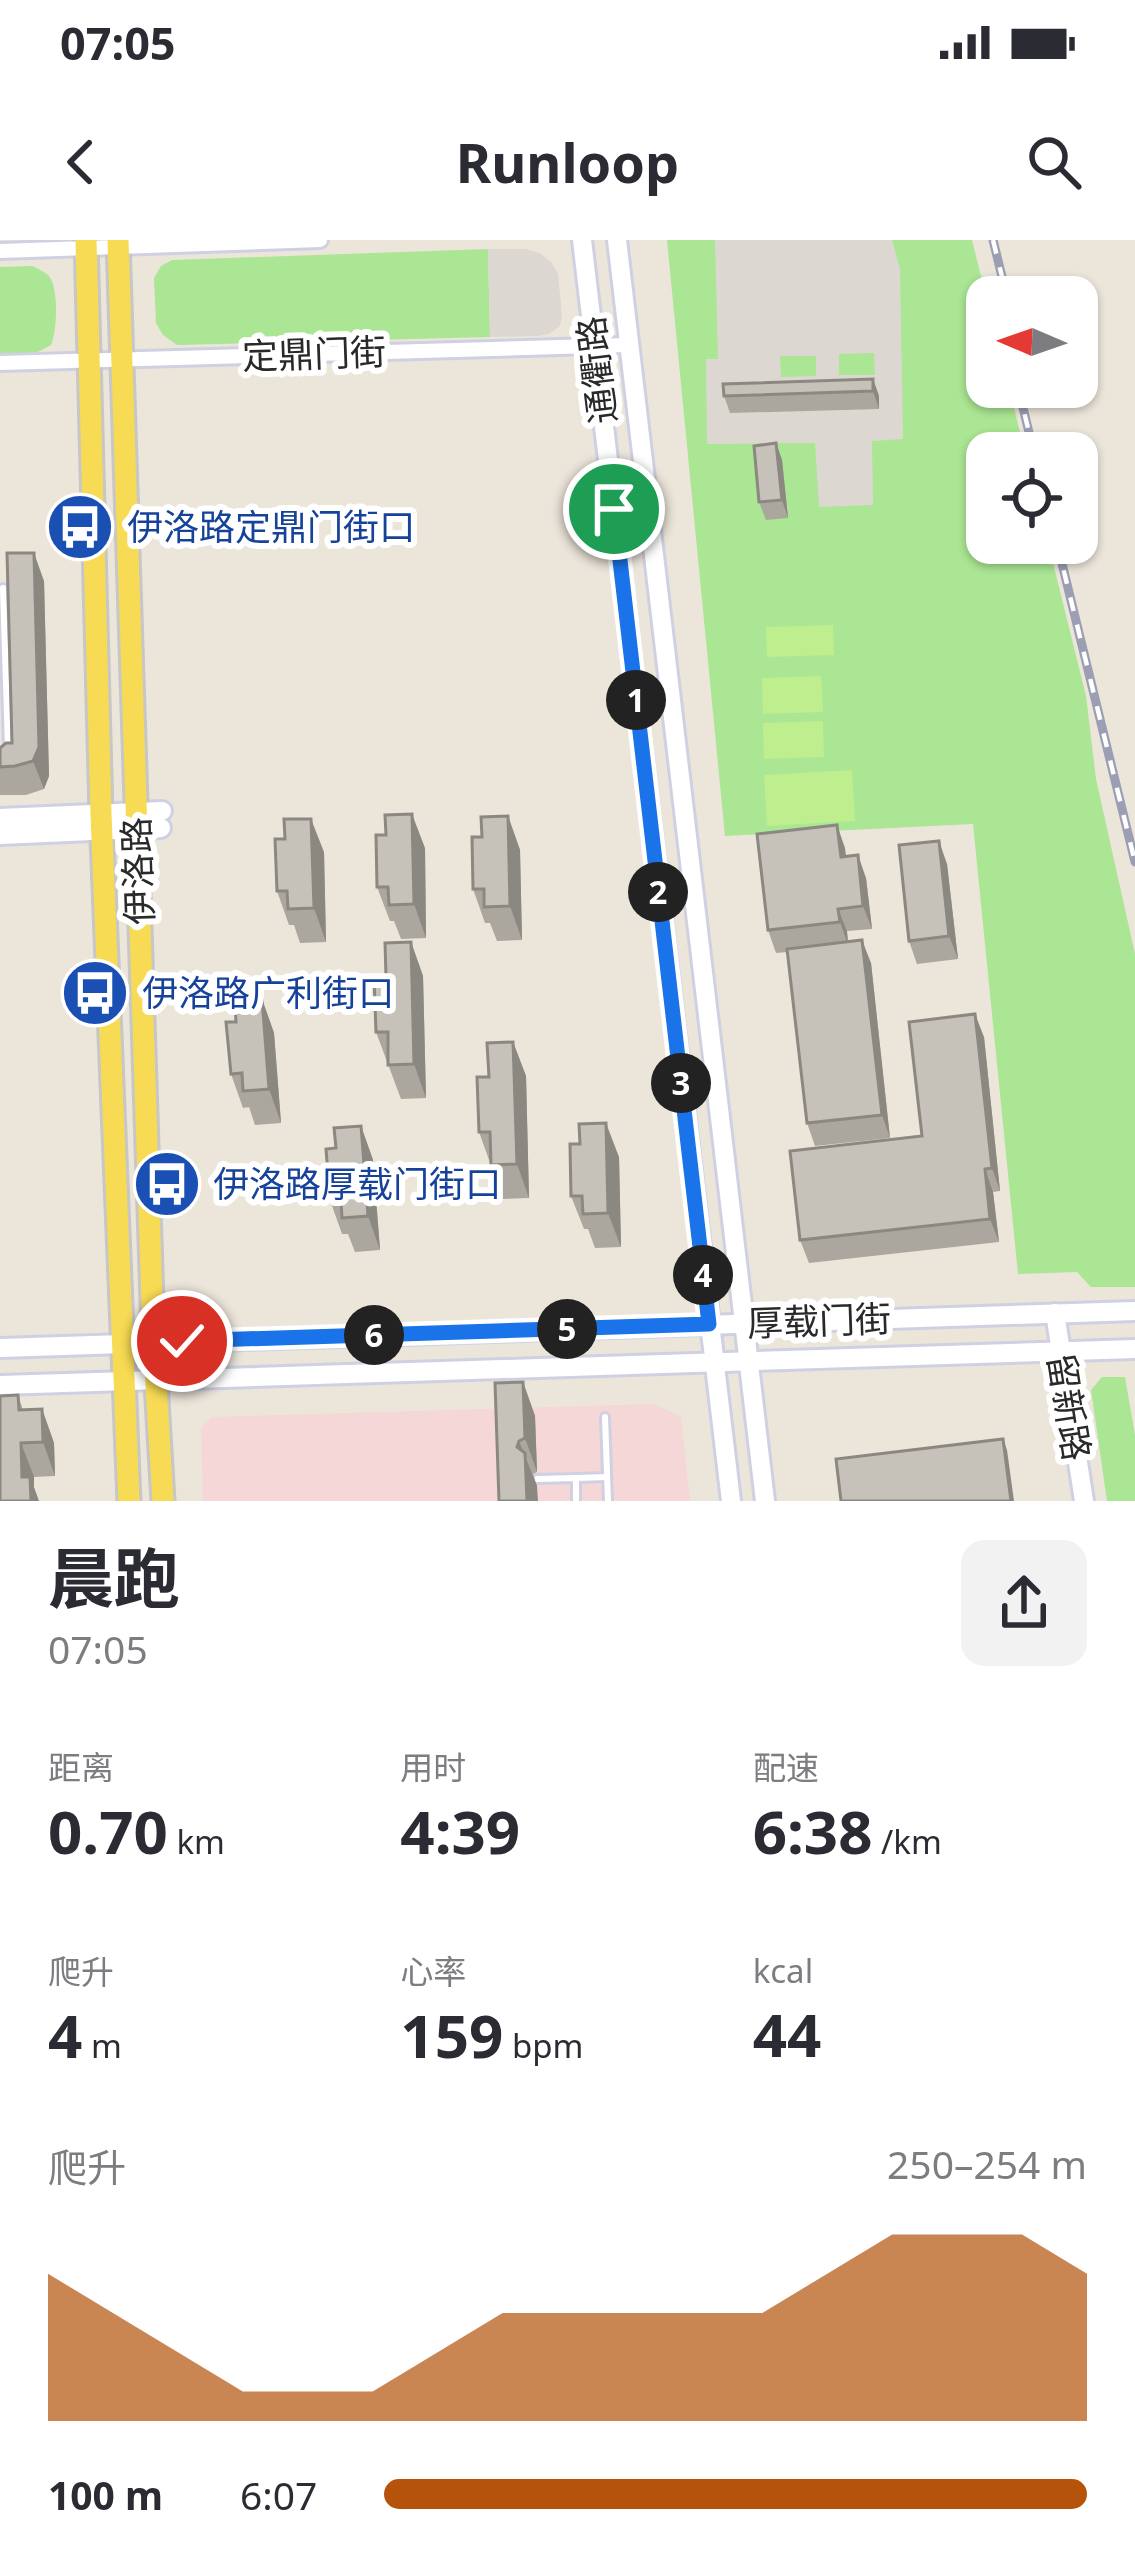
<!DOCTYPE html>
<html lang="zh">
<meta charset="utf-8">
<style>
:root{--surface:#fff;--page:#f2f2f3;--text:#2b2b33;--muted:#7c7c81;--accent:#b45309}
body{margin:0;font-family:"Noto Sans","Noto Sans SC",sans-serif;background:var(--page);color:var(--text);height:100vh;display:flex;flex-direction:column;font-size:45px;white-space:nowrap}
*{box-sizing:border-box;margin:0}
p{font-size:39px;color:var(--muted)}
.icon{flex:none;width:66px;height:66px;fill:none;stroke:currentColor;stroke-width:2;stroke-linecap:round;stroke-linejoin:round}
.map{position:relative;height:1261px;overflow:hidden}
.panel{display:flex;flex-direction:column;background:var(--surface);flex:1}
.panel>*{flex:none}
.needle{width:78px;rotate:272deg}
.buttons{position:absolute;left:966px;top:36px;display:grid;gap:24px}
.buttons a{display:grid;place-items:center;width:132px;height:132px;border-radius:24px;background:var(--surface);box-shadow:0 3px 9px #0004;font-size:60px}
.pin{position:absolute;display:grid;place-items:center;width:102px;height:102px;color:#fff;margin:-51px;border:6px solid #fff;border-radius:50%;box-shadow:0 3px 12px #0007}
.km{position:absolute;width:60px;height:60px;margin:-30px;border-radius:50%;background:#222;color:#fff;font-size:33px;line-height:60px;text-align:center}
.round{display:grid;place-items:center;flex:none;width:126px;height:126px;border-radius:24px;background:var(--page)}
.headline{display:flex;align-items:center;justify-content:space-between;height:204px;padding:0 48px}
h1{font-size:66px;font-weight:700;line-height:90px}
.stats{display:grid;grid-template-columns:repeat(3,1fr);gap:18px;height:204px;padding:12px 48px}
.stats div{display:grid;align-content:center}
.stats b{font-size:60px;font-weight:700}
.stats small{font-size:33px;font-weight:400}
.stats p{font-size:33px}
.chart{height:336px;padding:24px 48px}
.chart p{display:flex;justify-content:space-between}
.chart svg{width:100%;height:216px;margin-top:12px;fill:var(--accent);opacity:.7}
ul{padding:0 48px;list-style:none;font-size:39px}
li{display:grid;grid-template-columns:192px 144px 1fr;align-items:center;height:90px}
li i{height:30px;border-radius:15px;background:var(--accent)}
.status{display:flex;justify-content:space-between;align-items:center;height:84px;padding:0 60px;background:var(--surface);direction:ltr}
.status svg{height:33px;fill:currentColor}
header{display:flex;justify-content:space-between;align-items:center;height:156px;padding:0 48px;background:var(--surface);font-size:54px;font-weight:700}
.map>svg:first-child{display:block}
.medical{fill:#f4d7d6}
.green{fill:#aae693}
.pitch{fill:#bfee8e}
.plaza{fill:#dcd8d1;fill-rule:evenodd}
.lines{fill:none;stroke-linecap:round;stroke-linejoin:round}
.lane-casing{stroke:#cfd1e3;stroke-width:12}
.street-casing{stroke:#cfd1e3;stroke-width:20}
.secondary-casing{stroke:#cfd1e3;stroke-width:24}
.primary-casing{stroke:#c7c7c7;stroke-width:27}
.lane{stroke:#fff;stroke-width:6}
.street{stroke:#fff;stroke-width:14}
.secondary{stroke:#fff;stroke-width:18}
.primary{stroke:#f7db54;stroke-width:21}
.rail-casing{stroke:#9c9eb4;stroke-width:9}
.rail{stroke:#fff;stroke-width:4.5;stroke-dasharray:14;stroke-linecap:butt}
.wall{fill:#aba79f}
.shaded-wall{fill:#8b8882}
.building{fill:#c7c2b9;stroke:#8b8882;stroke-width:3}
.route-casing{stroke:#fff;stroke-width:24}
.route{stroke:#1a73e8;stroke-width:15}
.labels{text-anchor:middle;stroke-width:12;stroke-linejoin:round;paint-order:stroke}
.street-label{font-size:36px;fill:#292929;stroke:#fff}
.transit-label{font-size:36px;fill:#164399;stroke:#fff;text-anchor:start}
</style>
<div class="status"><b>07:05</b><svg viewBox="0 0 49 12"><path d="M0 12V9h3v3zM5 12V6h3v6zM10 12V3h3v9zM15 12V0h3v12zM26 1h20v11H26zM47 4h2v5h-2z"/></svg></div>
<header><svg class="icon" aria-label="back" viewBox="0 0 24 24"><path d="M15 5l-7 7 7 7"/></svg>Runloop<svg class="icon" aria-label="search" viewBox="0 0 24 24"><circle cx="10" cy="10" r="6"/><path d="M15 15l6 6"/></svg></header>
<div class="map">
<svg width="1135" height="1261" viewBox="0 0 1135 1261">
<rect width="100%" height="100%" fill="#ece5da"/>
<path class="medical" d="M654,1164L681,1177L690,1261H203L201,1188L212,1177Z"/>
<g class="green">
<path d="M667,0H972L987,60V147H1009L1025,213H987V303H1048L1086,456L1096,539L1135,714V1047H1091L1077,1032L1018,1034L973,584L725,596Z"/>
<path d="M488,9L490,97L177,105L163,95L156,83L154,38L161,26L172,20Z"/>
<path d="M32,26C35,27 46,33 49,36C59,49 57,91 51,105L34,114L0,115V27Z"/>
<path d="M1102,1137H1125L1135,1195V1261H1107L1091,1150Z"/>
</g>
<g class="pitch">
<path d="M833,385L834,415L767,417L766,387Z"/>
<path d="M821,436L823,472L763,474L762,438Z"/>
<path d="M823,481L824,517L764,519L763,483Z"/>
<path d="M852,530L855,581L767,586L764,535Z"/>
</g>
<g class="plaza">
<path d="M715,0H892L900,29L903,199L872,201L873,265L819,267L815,203L707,204L706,119H718ZM874,113L875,135H839V114ZM780,116H816V136L781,137Z"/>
<path d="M488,9H525L540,13L551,22L558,33L562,76L560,86L549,94L538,96L490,97Z"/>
</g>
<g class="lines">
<defs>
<g id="lane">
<path d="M3,348L8,507"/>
<path d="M605,1177L608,1261"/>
<path d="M576,1238L607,1237"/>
<path d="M537,1239L576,1238V1261"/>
</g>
<g id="street">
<path d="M0,11L320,0"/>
<path d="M0,123L628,105"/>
</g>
<g id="secondary">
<path d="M582,0L731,1261"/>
<path d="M617,0L765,1261"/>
<path d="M0,578L162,571"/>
<path d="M0,595L161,588"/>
<path d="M1055,1073L1084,1261"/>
<path d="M0,1108L1135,1071"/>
<path d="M0,1145L1135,1109"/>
</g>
<g id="primary">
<path d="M86,0L101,574L129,1261"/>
<path d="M118,0L153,1093L163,1261"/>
</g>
</defs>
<use href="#lane" class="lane-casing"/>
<use href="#street" class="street-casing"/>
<use href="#secondary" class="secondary-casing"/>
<use href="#primary" class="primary-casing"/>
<use href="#lane" class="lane"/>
<use href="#street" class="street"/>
<use href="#secondary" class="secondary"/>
<use href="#primary" class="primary"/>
<defs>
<g id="rail">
<path d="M993,0L1007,57"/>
<path d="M1018,147L1034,213"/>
<path d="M1057,303L1135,622"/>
</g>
</defs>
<use href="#rail" class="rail-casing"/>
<use href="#rail" class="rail"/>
</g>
<g class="wall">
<path d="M873,139L879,156V169L730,173L724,156Z"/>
<path d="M776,203L782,220L788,278L766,280L759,262Z"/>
<path d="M44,341L49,536L44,549L26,555H0V508L12,503Z"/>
<path d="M508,576L520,610L522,700L497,701L490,683H485L473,649Z"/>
<path d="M837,585L846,616L866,638L872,689L847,691L848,702L871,723L890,898L815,906L807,883L788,712L776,713L768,690Z"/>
<path d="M425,608L426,698L401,699L394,681H390L377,647Z"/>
<path d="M324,612L326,702L300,703L294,685H289L277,651Z"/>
<path d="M947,624L958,719L917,724L909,701Z"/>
<path d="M411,702L423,736L426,858L401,859L376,792L386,737Z"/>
<path d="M262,759L274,793L281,883L255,885L249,867L243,868L231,834L236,782Z"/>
<path d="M984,797L1000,951L993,952L999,1002L809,1023L800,1000L922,896Z"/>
<path d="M513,802L526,836L529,958L503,959L479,892L489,837Z"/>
<path d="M361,886L373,920L380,1010L355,1012L348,994H342L330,960L336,908Z"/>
<path d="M619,917L621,1007L595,1008L588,989H584L571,956Z"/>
<path d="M523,1142L535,1176L537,1232L533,1234L537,1246L499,1261Z"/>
<path d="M18,1155L23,1170L42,1169L54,1203L55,1236L34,1237V1247L0,1261Z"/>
</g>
<g class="shaded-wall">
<path d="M873,139L879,156V169L873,151Z"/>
<path d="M776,203L782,220L788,278L782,260Z"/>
<path d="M34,313L44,341L49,536L44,549L33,521Z"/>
<path d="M412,574L425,608L426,698L414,664Z"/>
<path d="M508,576L520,610L522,700L510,666Z"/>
<path d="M311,579L324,612L326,702L314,668Z"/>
<path d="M837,585L845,608L849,640L841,617Z"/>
<path d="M939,601L947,624L958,719L949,696Z"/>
<path d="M858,615L866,638L872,689L863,666Z"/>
<path d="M838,669L847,691L848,705L840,682Z"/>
<path d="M862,700L871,723L890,898L882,875Z"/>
<path d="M411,702L423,736L426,858L414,824Z"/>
<path d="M262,759L274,793L281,883L269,849Z"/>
<path d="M975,774L984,797L1000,951L992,928Z"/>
<path d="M513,802L526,836L529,958L517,924Z"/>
<path d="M606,883L619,917L621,1007L608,973Z"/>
<path d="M361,886L373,920L380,1010L368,976Z"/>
<path d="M985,929L993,952L999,1002L990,979Z"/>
<path d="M523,1142L535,1176L537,1232L525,1198Z"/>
<path d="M42,1169L54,1203L55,1236L43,1202Z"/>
<path d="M1003,1199L1007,1210L1014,1261H1011Z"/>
<path d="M519,1201L537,1246L538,1261H527L517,1207Z"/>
<path d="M21,1203L34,1237V1247L39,1261H31L22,1237Z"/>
</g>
<g class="building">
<path d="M873,139V151L724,156L723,144Z"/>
<path d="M776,203L782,260L759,262L754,206Z"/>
<path d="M7,313H34L39,507L33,521L15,526L0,527V508L6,503H12Z"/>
<path d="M412,574L414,664L389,665L388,647H377L376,595H386L385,575Z"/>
<path d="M508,576L510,666L484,667V649H473L472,597H482L481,577Z"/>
<path d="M284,579H311L314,668L288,669L287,651H277L275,599H285Z"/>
<path d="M837,585L841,617L858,615L863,666L838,669L840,682L768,690L757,594Z"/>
<path d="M939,601L949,696L909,701L899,605Z"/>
<path d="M862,700L882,875L807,883L787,709Z"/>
<path d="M411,702L414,824L388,825V792H376L374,737H386L385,703Z"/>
<path d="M262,759L269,849L243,851L242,833L231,834L226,782H236L235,762Z"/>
<path d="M975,774L992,928L985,929L990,979L800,1000L790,911L922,896L909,782Z"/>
<path d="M513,802L517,924L491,925L490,892H479L477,837H489L487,803Z"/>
<path d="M606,883L608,973L583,974L582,956H571L570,904H580L579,884Z"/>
<path d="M361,886L368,976L342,978L341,960H330L326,909L336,908L334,888Z"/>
<path d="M523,1142L525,1198L519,1201L517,1207L525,1213L527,1261H499L495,1143Z"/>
<path d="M18,1155L19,1170L42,1169L43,1202L21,1203L22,1237H30L31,1261H0V1156Z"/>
<path d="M1003,1199L1011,1261H841L836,1219Z"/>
</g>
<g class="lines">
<defs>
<path id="route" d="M182,1101L709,1084L614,269"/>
</defs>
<use href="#route" class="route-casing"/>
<use href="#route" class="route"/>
</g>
<defs>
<symbol id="bus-disc" viewBox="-11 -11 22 22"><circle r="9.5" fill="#1a4fb4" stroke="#fff"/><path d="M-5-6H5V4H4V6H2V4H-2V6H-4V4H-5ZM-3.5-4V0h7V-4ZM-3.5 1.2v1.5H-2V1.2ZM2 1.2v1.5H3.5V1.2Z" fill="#fff"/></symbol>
</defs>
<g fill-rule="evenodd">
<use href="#bus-disc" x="42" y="249" width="76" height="76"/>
<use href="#bus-disc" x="57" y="715" width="76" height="76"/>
<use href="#bus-disc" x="129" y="906" width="76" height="76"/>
</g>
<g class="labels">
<g class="street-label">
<text transform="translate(314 114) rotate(-2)" y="13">定鼎门街</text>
<text transform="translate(597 130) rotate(-97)" y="13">通衢路</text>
<text transform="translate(138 631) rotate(-92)" y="13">伊洛路</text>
<text transform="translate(819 1081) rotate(-2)" y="13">厚载门街</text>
<text transform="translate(1069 1167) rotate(81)" y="13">留新路</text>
</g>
<g class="transit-label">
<text x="127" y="300">伊洛路定鼎门街口</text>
<text x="142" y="766">伊洛路广利街口</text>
<text x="213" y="957">伊洛路厚载门街口</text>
</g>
</g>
</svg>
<div class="buttons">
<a><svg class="needle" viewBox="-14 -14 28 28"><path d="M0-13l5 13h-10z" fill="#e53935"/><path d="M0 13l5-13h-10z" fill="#7c7c81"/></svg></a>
<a><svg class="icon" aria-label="locate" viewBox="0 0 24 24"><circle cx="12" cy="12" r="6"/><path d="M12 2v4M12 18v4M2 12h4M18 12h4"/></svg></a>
</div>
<div class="pin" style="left:614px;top:269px;background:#1e9e55"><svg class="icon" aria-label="arrive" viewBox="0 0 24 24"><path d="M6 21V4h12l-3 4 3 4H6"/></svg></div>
<div class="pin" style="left:182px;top:1101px;background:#d93025"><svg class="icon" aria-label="check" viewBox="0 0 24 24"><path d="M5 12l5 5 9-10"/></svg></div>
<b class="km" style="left:636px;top:460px">1</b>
<b class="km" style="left:658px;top:652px">2</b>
<b class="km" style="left:681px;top:843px">3</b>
<b class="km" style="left:703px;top:1035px">4</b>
<b class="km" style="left:567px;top:1089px">5</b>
<b class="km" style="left:374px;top:1095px">6</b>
</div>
<section class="panel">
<div class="headline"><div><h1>晨跑</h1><p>07:05</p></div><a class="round"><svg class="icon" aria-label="share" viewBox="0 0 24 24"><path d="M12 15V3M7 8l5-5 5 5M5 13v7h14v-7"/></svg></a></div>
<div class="stats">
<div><p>距离</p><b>0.70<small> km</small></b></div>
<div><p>用时</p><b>4:39</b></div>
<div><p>配速</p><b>6:38<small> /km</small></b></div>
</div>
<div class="stats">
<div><p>爬升</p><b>4<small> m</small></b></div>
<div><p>心率</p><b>159<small> bpm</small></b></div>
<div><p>kcal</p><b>44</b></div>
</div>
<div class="chart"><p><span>爬升</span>250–254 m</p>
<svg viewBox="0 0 160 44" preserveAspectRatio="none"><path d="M0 44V14L10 22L20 30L30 38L40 38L50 38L60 30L70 22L80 22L90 22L100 22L110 22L120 14L130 6L140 6L150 6L160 14V44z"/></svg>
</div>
<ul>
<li><b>100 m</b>6:07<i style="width:100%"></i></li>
</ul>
</section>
